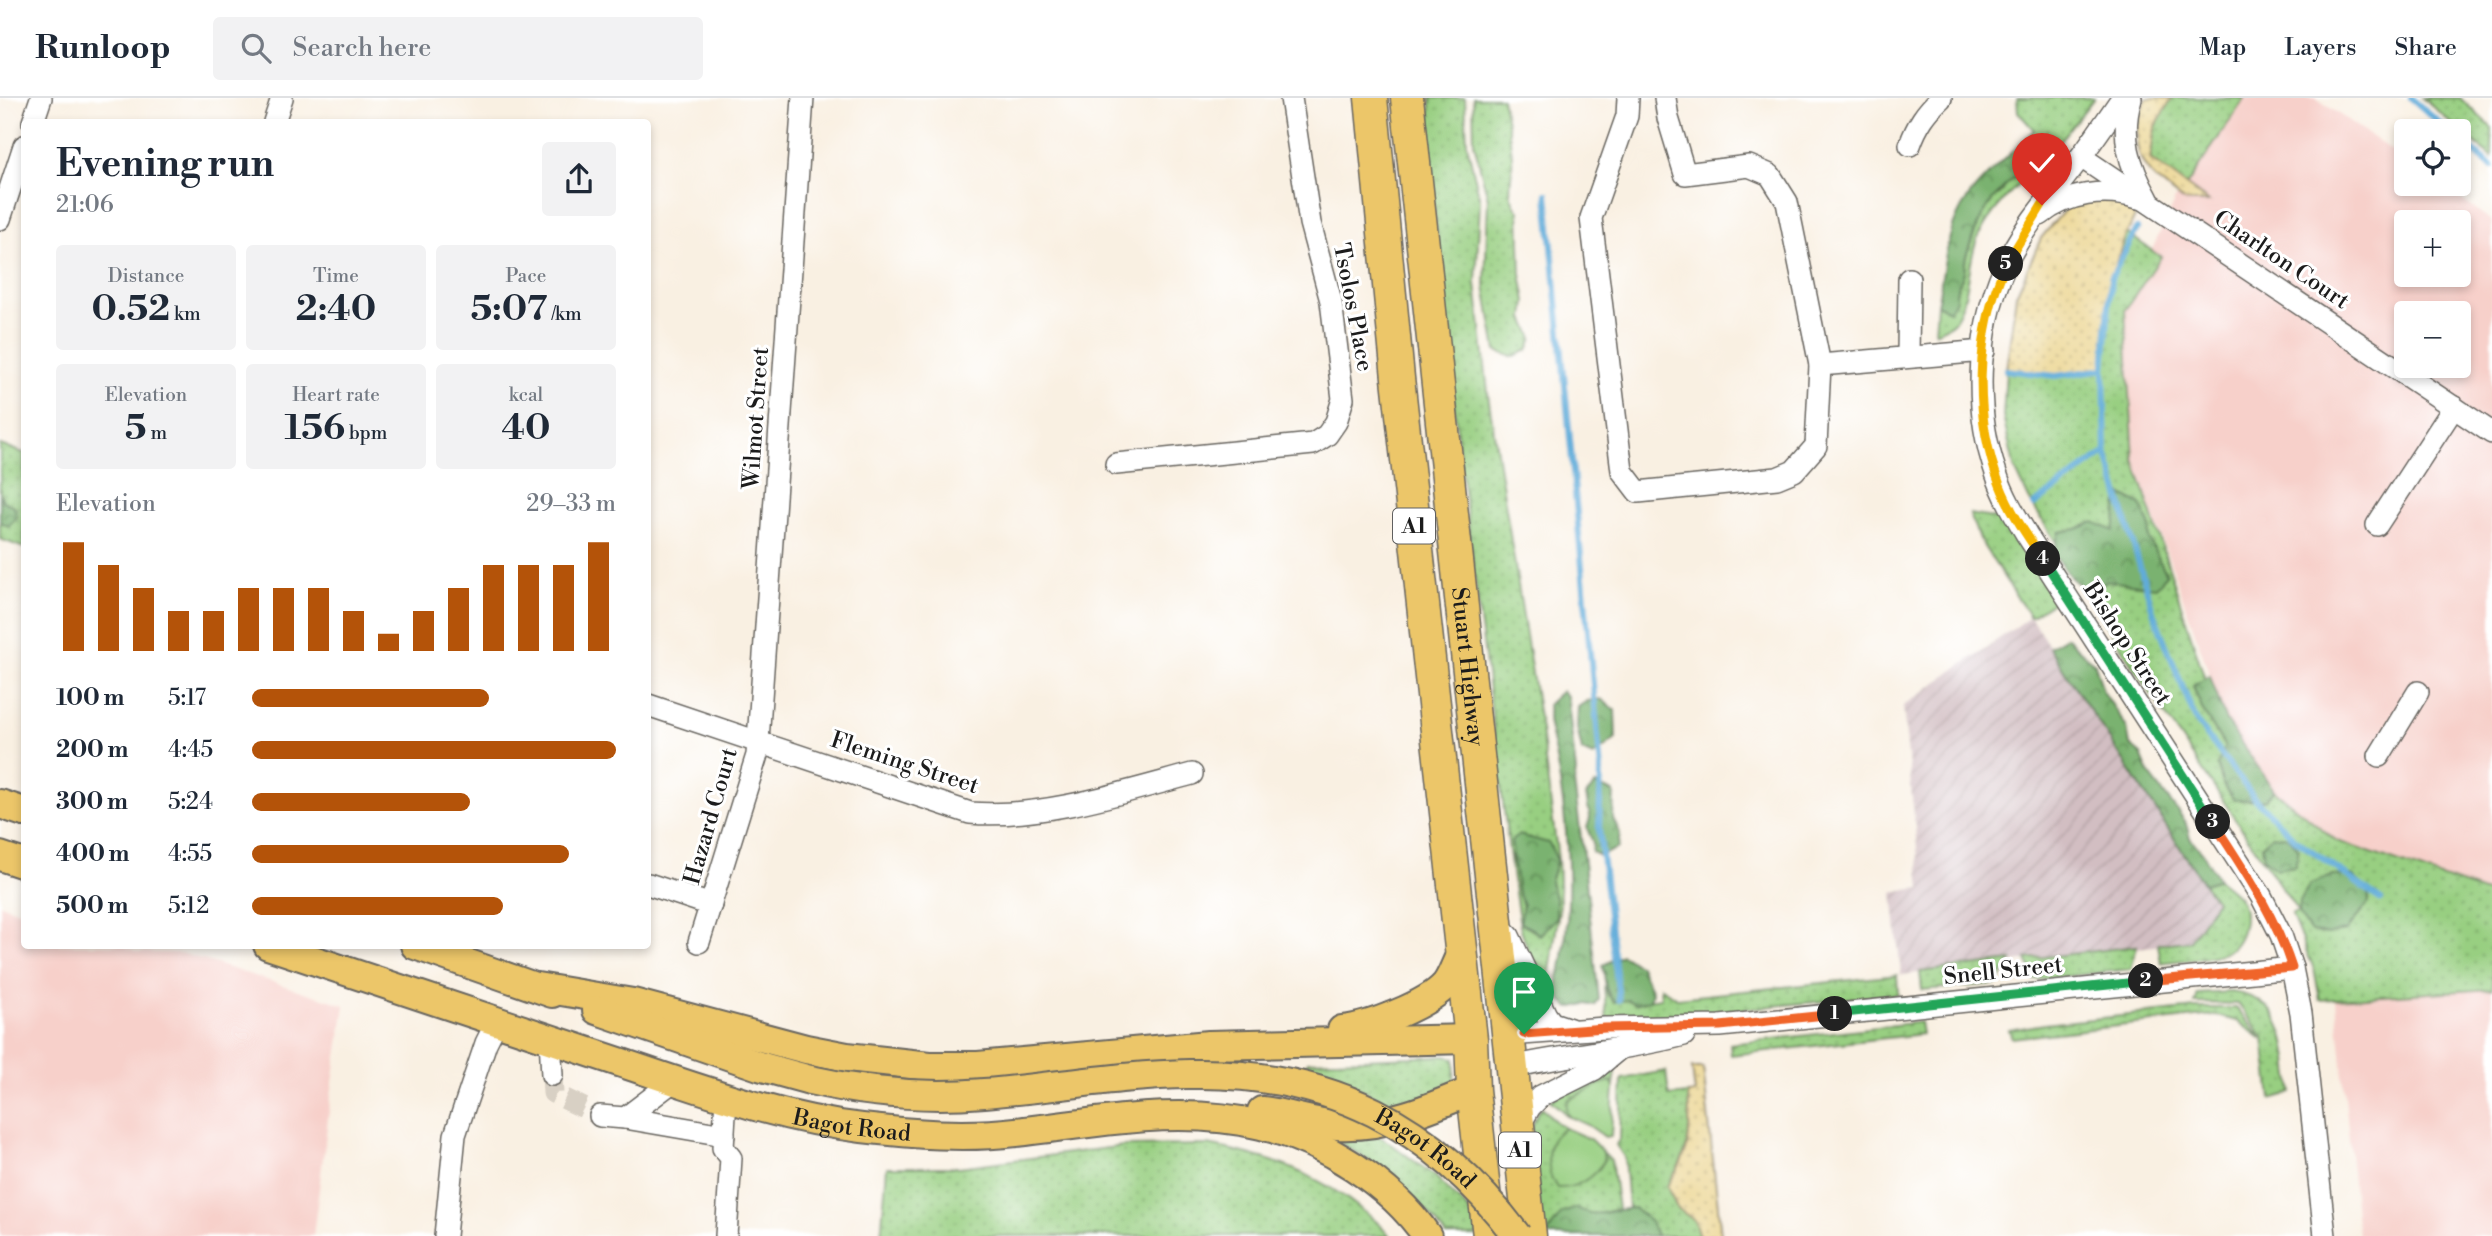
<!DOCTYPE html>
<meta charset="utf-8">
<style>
:root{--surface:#fff;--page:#f2f2f3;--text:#1f2937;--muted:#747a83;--line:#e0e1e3;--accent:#b45309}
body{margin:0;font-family:"Libre Bodoni",serif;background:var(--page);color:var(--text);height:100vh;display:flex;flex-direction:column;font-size:26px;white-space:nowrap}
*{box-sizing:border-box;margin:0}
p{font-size:23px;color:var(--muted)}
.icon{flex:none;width:38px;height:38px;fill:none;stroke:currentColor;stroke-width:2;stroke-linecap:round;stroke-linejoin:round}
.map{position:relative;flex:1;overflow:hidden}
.drawer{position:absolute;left:21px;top:21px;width:630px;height:830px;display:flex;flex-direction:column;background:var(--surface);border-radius:7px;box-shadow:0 4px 10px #0003}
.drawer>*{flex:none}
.controls{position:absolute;left:2394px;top:21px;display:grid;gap:14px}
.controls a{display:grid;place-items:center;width:77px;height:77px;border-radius:7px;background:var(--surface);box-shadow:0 4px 10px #0003;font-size:35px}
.pin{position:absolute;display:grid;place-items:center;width:60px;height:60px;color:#fff;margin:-72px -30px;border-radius:50% 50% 50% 0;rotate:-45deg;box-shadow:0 0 7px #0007}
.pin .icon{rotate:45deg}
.km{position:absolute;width:35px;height:35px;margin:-18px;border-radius:50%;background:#222;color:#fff;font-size:19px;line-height:35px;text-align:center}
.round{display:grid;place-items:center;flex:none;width:74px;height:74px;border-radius:7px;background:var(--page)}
.overview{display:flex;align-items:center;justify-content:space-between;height:119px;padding:0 35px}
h1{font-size:38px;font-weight:700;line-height:52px}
.figures{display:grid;grid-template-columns:repeat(3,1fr);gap:10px;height:119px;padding:7px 35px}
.figures div{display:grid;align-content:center;border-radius:7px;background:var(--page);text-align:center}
.figures b{font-size:35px;font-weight:700}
.figures small{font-size:19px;font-weight:400}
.figures p{font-size:19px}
.chart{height:196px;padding:14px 35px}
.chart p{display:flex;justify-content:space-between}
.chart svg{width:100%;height:126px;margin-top:7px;stroke:var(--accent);stroke-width:6}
ul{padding:0 35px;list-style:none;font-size:23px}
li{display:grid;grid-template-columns:112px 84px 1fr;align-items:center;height:52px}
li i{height:18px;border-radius:9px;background:var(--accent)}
header{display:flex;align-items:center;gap:42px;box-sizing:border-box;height:98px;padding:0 35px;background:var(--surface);border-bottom:2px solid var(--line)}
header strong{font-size:33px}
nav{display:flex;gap:38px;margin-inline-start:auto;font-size:24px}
.search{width:490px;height:63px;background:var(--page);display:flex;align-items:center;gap:18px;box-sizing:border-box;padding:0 24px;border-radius:7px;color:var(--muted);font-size:26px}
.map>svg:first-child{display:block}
.built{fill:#f7d0ca;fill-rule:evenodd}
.industrial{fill:url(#industrial-furrows)}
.grass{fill:url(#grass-dots);stroke:#5a764e;stroke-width:2;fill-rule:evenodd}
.forest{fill:url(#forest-crowns);stroke:#4b6746;stroke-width:2}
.sand{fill:url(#sand-dots);stroke:#857b5d;stroke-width:2}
.garden{fill:#98cf81;stroke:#5a764e;stroke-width:2}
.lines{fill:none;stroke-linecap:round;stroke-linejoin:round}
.stream{stroke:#60acd9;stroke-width:6}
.minor-tunnel{stroke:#d8d0c4;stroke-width:21;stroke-dasharray:21 10;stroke-linecap:butt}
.minor-casing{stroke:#696661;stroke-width:24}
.major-casing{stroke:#696661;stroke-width:32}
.highway-casing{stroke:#696661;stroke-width:35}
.minor{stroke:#fff;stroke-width:21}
.major{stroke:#ecc669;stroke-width:28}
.highway{stroke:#ecc669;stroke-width:32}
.major-bridge-casing{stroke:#696661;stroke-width:32;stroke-linecap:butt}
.major-bridge{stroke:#ecc669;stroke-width:28}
.split-1-casing{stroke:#fff;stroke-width:14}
.split-2-casing{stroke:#fff;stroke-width:14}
.split-3-casing{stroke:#fff;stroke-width:14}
.split-4-casing{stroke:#fff;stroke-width:14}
.split-5-casing{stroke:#fff;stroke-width:14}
.split-6-casing{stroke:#fff;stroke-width:14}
.split-1{stroke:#f0652b;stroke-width:9}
.split-2{stroke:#22a559;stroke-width:9}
.split-3{stroke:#f0652b;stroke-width:9}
.split-4{stroke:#22a559;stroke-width:9}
.split-5{stroke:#f5b400;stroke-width:9}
.split-6{stroke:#f5b400;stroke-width:9}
.labels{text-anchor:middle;stroke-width:6;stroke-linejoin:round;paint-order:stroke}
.shield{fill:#fff;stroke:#606060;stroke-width:2}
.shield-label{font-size:21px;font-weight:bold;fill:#1c1c1c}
.street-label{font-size:23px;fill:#1c1c1c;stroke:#fff}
</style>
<header>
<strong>Runloop</strong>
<div class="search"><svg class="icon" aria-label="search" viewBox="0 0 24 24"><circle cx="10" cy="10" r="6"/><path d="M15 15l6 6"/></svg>Search here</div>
<nav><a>Map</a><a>Layers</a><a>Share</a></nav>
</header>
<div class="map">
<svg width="2492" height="1138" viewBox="0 0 2492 1138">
<defs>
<pattern id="industrial-furrows" width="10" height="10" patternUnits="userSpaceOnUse" patternTransform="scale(1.75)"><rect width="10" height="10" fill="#d2bec2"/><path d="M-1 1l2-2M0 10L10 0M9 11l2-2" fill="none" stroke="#b4a3a6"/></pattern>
<pattern id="grass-dots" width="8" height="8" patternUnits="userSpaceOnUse" patternTransform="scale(1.75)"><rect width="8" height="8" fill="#98cf81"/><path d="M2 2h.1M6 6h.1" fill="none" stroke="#82b16f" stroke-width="1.8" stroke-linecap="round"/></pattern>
<pattern id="forest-crowns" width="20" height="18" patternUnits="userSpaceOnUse" patternTransform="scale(1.75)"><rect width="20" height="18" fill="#7ab26f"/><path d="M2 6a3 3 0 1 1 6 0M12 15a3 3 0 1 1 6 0" fill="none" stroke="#63905a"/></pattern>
<pattern id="sand-dots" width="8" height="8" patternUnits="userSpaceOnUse" patternTransform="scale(1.75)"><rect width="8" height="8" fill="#eeda9e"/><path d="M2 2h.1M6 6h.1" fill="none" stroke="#ccba88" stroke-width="1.8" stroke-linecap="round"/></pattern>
</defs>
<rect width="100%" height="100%" fill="#fff"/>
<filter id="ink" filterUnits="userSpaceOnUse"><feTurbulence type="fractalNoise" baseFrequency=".0143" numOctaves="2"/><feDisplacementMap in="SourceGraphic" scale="14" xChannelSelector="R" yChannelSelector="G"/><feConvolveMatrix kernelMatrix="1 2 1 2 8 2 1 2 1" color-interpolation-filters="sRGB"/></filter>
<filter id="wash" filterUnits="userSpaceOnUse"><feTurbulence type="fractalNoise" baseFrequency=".00686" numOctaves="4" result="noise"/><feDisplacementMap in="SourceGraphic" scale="28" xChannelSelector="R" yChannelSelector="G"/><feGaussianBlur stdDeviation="1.57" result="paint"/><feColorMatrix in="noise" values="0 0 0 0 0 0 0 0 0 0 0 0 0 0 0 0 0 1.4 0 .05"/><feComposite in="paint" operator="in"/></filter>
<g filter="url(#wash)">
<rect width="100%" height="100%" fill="#f9f0e2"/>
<g class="built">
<path d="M2243,0H2316L2406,63V86H2439L2492,123V796L2337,743L2274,692L2226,623L2134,361L2125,211L2183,84ZM2406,124H2459V177H2406ZM2406,215H2459V268H2406Z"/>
<path d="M0,806L24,815V847H121L138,854L182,855L345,907L331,997L313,1138H0Z"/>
<path d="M2492,891V1138H2358L2336,902Z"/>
</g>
<path class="industrial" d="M2030,519L2216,803L2189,844L1901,877L1893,794L1921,790L1903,608Z"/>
<g class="grass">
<path d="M1431,0H1465L1467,46L1480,102L1476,185L1489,303L1541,632L1558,761L1560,806L1547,893L1541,892L1520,828L1511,768L1459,354L1428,51ZM1511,757L1557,762L1550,784L1556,803V820L1540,837L1521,825L1523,807Z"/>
<path d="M1473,0H1502C1506,19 1511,41 1512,60C1514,80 1503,94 1519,113L1521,176L1526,203L1524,220L1533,240L1528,252L1513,259L1496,253L1485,188L1488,101L1474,45Z"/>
<path d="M2017,0H2094L2040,69C2018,83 1986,119 1976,144C1968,166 1969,205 1954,223C1950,228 1941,231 1935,234L1937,206L1949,212L1956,188L1964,175L1965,160L1983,114L1988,105L2003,93L2006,86L2024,64L2016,50L2034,32L2018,14Z"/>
<path d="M2172,0H2245L2186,88L2150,61L2155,30Z"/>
<path d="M2422,0H2460L2492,30V60Z"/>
<path d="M2127,135L2161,159L2125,212L2134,361L2205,581L2193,589L2203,613L2225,649L2234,702H2265L2274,692L2337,743L2486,795L2492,794V891L2320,902L2314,871L2291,816L2298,814L2135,572L2029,401L2014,369L2003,318L2006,272L2056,278L2104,271L2111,180Z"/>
<path d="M0,347L24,355V450L0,441Z"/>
<path d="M1970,416L2003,422L2056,502L2030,519L1979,441Z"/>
<path d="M2218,781C2224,787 2234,793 2239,800C2251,817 2241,851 2221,856C2202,862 2180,862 2161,865L2158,846L2190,843L2216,803L2204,786Z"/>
<path d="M2137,848L2131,871L2033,882L2027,861Z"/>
<path d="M2012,863L1996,886L1922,892L1920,874Z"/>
<path d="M1897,877L1898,896L1607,924L1604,888L1609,899L1639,903L1661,900L1660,889L1677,900Z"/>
<path d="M2231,894C2288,901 2286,949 2292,995L2271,1001L2264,940L2238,906L2195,905L2198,896Z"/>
<path d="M2196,910H2236L2262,941L2237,923L2214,917L2012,940L2009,932L2045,926Z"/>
<path d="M1920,924L1922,936L1731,957L1730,946Z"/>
<path d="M1445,958L1455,960L1454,983L1431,998L1393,1009L1361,991L1303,971L1308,963Z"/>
<path d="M1616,973L1614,988L1611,984L1566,1009L1568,1018L1550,1002L1606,974Z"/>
<path d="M1666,973L1669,998L1688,996C1690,1041 1692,1049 1667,1088L1677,1110L1694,1122L1699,1138H1656L1651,1124L1634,1110H1628L1624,1059L1616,1047L1620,1040L1622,981Z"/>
<path d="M1542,1009L1555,1023L1565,1030L1560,1032L1599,1071L1604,1063L1603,1054L1611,1062L1618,1111C1600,1115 1595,1120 1577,1110L1548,1134V1138H1541L1532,1029L1537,1015Z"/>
<path d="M1320,1034H1372L1390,1045L1436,1079L1476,1120L1477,1138H1446C1415,1092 1369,1059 1320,1034Z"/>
<path d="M1208,1047C1266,1058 1316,1074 1362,1112C1372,1120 1382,1127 1390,1138H881L887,1069H959L1124,1048Z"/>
</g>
<g class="forest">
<path d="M2016,50L2024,64L2021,75C1992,95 1978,121 1967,155C1964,162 1966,170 1963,177C1958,189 1956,188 1956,202L1949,212L1937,206C1944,173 1946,129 1967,101C1981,82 1999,66 2016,50Z"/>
<path d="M0,394L3,403L14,408L17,419L9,428L0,424Z"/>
<path d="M2119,395L2141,407L2150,429L2149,442L2167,477L2156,489L2107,483L2090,494L2072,481L2053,456L2059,434L2077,431L2094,424L2114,433Z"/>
<path d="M2066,539L2095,566L2103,593L2127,630L2130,647L2141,656L2149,676L2185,723L2190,740L2203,755L2218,781L2204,786L2049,549Z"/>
<path d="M2210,578L2226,623L2274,692L2265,702H2234L2223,686L2217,667L2225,649L2203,613L2193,588Z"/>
<path d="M1562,593L1567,598L1568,604L1576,674L1574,685C1584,757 1591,829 1599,901L1595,908L1587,906L1569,910L1555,895C1578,815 1568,708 1549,628C1547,621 1549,613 1548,606Z"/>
<path d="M1601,601L1615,612L1616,641L1593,658L1582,653L1577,630L1578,609L1587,603Z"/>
<path d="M1595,687L1614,694L1613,721L1620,735L1618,750L1600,758L1592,754L1593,745L1587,730L1590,720L1586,697Z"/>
<path d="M1519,737L1549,745L1557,762L1550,784L1556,803V820L1540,837L1532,831L1520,825L1523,807L1518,795L1511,743Z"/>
<path d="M2272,737L2289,739L2299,751L2295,768L2277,771L2264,760L2262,747Z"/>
<path d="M2352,777L2368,792L2369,805L2346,833L2328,836L2311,834L2298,815L2299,804L2310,786L2332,778Z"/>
<path d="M1622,857L1640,868L1652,894L1650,902L1635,906L1628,902L1614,904C1604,892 1605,881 1603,867Z"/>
<path d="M1577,1110C1598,1122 1611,1111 1634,1110L1651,1124L1656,1138H1548V1134L1562,1115Z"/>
</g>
<g class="sand">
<path d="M2146,0H2172L2155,30L2150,61L2209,104C2201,104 2189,105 2182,102C2176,99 2170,93 2164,88C2131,64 2132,35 2146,0Z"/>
<path d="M2088,102L2118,103L2137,114L2123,144L2111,180L2104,271L2056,278L2006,272L2016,197L2041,140L2066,110Z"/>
<path d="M1692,970H1703L1721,1137L1719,1138H1699L1694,1122L1677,1110L1667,1088C1693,1049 1690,1041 1688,996L1695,995Z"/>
</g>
<g class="garden">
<path d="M1611,983L1614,988L1611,1038L1605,1039L1588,1027L1568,1018L1566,1009L1568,1002L1600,986Z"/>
<path d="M1565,1030L1590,1041L1603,1054L1604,1063C1593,1079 1577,1091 1557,1090C1545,1073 1543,1040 1565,1030Z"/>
</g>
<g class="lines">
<g class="stream">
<path d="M2411,0L2449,33"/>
<path d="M2459,41L2492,69"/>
<path d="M1547,96L1601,672L1599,731L1619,902"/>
<path d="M2137,131L2111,180L2104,271L2106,354L2154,516L2196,623L2255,701L2295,741L2381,802"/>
<path d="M2006,272L2056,278L2104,271"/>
<path d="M2034,407L2106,354"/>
</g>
</g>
</g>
<g filter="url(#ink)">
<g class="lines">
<path class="minor-tunnel" d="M552,977L553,995L600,1018"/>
<defs>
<g id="minor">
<path d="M1628,0L1627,18L1591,120L1622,373L1638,394L1777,380L1794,373L1816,348L1820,267L1787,104L1770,77L1749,68L1685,76L1668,20L1665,0"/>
<path d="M2122,0C2109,19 2096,38 2082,57C2058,90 2030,120 2011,156C1977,221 1972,307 1996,375C2003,397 2015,417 2027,437L2261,798L2281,837L2292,870L2301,915L2325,1138"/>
<path d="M2131,0C2120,38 2129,67 2148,101"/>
<path d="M33,24L41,0"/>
<path d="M274,24L282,0"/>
<path d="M1910,47C1917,27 1926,14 1941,0"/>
<path d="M2081,59L2492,335"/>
<path d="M2040,117C2067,95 2105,90 2138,100"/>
<path d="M0,121L24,48"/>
<path d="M1908,258L1909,181"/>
<path d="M1820,267L1984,253"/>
<path d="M1116,366L1313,346L1327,337L1336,324L1343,301L1331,203L1310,125L1291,0"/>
<path d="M2377,427L2454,309"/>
<path d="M648,607L970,715C1041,721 1124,694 1192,676"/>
<path d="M2379,658L2418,594"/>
<path d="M648,786L711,807"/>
<path d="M1500,829L1509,838L1546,917L1552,925L1570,931"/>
<path d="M699,844L757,657L803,0"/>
<path d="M1509,937L1605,930L1720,928L2292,870"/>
<path d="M550,941L552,977"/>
<path d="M1512,969C1569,956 1627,952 1684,937"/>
<path d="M600,1018L625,1020L675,982"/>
<path d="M625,1020L724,1037"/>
<path d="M1518,1030L1530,1009L1541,998L1595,971L1618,952"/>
<path d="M445,1138L455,1037L486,945L497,923"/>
<path d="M726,1138L731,1060L723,1050L726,1000"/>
</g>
<g id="major">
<path d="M0,706L24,714"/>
<path d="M0,758L24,766"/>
<path id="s1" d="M268,847C383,885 498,924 613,962C695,989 776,1020 862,1030C913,1036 965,1040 1016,1034C1098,1025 1179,1007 1261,1027C1323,1043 1390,1084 1427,1138"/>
<path d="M415,847L552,895"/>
<path d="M537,889L633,905L806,951L847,959L930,968H978L1209,947L1471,941"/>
<path d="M597,912L759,968L810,982"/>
<path d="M1342,932C1368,930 1429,906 1446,886C1452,878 1456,865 1461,856"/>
<path d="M1262,1013C1288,1016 1312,1025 1337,1027C1384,1030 1431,1010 1473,992"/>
</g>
<g id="highway">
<path d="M1371,0L1398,280L1471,941L1473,992L1489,1138"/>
<path id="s2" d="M1407,0L1530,1138"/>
</g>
</defs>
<use href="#minor" class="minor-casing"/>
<use href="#major" class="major-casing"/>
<use href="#highway" class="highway-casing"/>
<use href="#minor" class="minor"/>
<use href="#major" class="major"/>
<use href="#highway" class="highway"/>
<defs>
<g id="major-bridge">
<path id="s3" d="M810,982C867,995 925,1000 984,995C1052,990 1120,977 1189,976C1329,973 1434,1027 1517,1138"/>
</g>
</defs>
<use href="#major-bridge" class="major-bridge-casing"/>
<use href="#major-bridge" class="major-bridge"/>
</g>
</g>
<g class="lines" filter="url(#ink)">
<defs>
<path id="split-1" d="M1524,936L1605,930L1720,928L1835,916"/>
<path id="split-2" d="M1835,916L2146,883"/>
<path id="split-3" d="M2146,883L2292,870C2274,815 2244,772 2213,724"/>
<path id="split-4" d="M2043,461L2213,724"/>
<path id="split-5" d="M2006,166C1975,233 1973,318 2000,387C2010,413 2027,438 2043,461"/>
<path id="split-6" d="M2006,166L2042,107"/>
</defs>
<use href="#split-1" class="split-1-casing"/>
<use href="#split-2" class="split-2-casing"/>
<use href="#split-3" class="split-3-casing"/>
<use href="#split-4" class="split-4-casing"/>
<use href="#split-5" class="split-5-casing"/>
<use href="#split-6" class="split-6-casing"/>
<use href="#split-1" class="split-1"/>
<use href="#split-2" class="split-2"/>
<use href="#split-3" class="split-3"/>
<use href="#split-4" class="split-4"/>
<use href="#split-5" class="split-5"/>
<use href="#split-6" class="split-6"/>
</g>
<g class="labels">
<g class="shield">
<rect x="1393" y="410.5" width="42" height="35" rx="5"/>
<rect x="1499" y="1034.5" width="42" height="35" rx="5"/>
</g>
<g class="shield-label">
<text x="1414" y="435">A1</text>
<text x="1520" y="1059">A1</text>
</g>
<g class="street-label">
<text transform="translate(2282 161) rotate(34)" y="8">Charlton Court</text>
<text transform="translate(1354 209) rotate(79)" y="8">Tsolos Place</text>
<text transform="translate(755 320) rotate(-86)" y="8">Wilmot Street</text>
<text transform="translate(2128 545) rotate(57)" y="8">Bishop Street</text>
<text dy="8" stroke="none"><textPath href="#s2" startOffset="572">Stuart Highway</textPath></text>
<text transform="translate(905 664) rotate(18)" y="8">Fleming Street</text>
<text transform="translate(710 718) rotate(-74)" y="8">Hazard Court</text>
<text transform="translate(2003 872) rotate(-6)" y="8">Snell Street</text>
<text dy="8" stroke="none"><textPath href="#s1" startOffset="612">Bagot Road</textPath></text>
<text dy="8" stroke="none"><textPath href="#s3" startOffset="635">Bagot Road</textPath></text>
</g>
</g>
</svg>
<div class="controls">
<a><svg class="icon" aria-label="locate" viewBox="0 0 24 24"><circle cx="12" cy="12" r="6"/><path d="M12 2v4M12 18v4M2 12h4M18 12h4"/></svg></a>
<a>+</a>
<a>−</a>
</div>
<div class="pin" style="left:1524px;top:936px;background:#1e9e55"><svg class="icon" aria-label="arrive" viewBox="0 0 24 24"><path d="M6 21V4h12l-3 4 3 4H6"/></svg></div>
<div class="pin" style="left:2042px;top:107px;background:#d93025"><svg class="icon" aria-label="check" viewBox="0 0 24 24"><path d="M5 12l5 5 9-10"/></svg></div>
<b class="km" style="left:1835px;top:916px">1</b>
<b class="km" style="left:2146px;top:883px">2</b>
<b class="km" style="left:2213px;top:724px">3</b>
<b class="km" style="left:2043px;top:461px">4</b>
<b class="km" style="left:2006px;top:166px">5</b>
<section class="drawer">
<div class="overview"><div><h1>Evening run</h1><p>21:06</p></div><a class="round"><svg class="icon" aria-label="share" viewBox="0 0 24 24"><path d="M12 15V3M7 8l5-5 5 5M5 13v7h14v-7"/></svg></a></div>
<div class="figures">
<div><p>Distance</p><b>0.52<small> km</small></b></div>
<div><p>Time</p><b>2:40</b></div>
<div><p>Pace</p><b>5:07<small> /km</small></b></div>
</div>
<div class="figures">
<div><p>Elevation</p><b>5<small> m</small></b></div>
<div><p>Heart rate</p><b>156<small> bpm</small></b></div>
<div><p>kcal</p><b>40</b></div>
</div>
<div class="chart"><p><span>Elevation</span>29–33 m</p>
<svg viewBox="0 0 160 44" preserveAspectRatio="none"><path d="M5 44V6M15 44V14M25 44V22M35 44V30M45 44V30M55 44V22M65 44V22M75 44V22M85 44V30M95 44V38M105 44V30M115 44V22M125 44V14M135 44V14M145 44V14M155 44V6"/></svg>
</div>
<ul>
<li><b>100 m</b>5:17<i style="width:65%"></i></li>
<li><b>200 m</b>4:45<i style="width:100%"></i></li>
<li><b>300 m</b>5:24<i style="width:60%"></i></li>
<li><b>400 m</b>4:55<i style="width:87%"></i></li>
<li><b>500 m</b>5:12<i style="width:69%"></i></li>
</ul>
</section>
</div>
